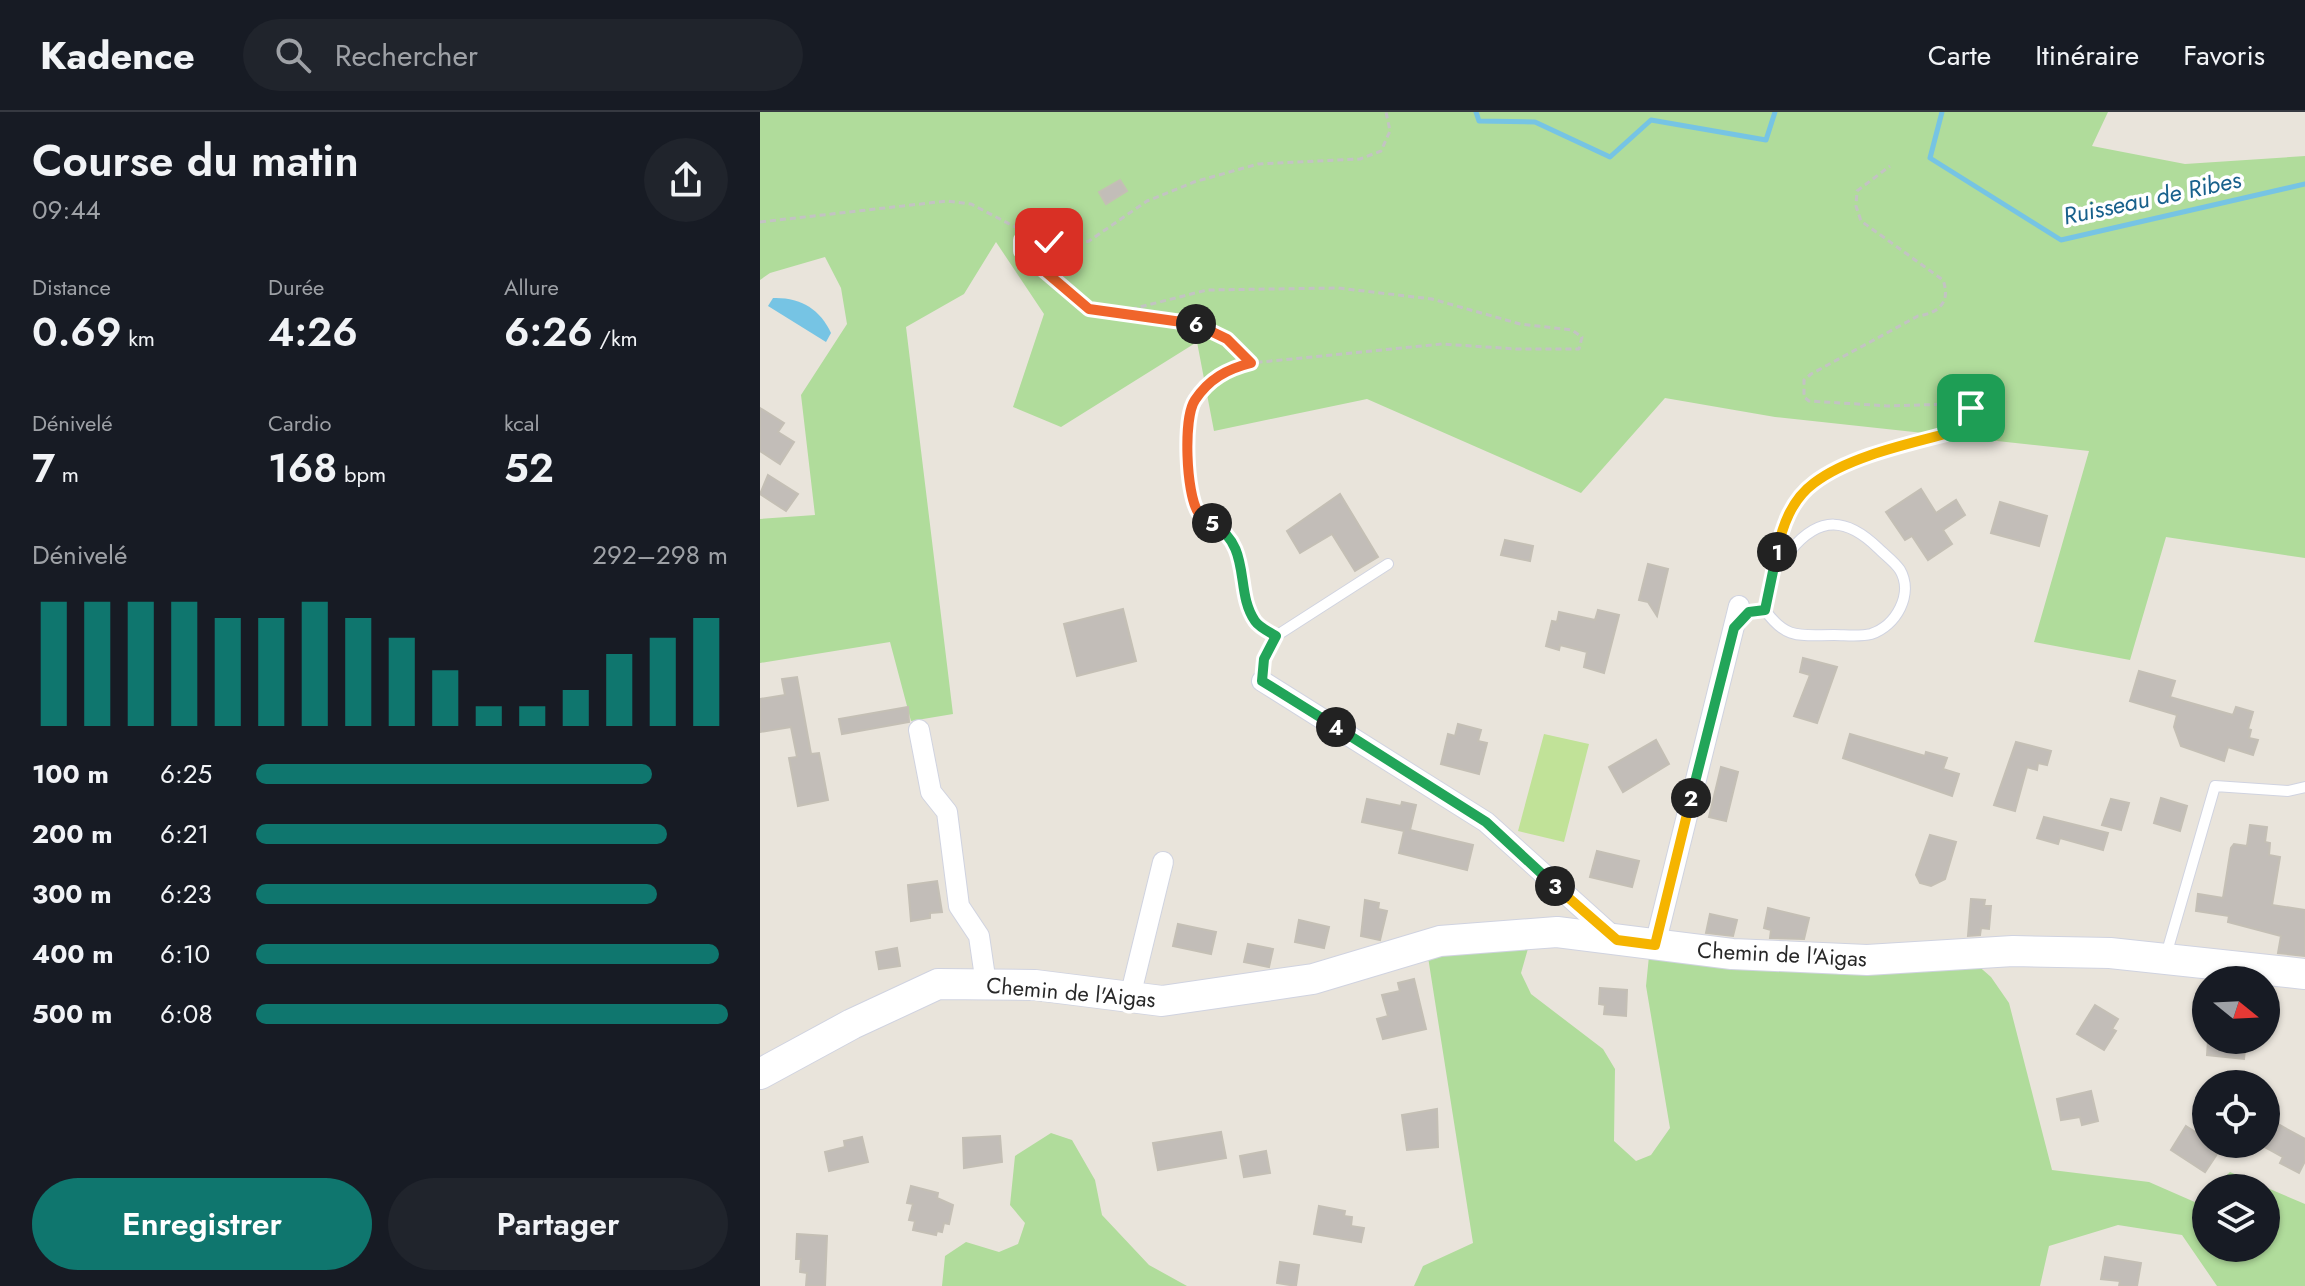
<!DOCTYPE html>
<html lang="fr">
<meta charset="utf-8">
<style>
:root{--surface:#171b24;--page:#20242c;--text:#f1f3f6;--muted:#9ea1a6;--line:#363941;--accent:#0f766e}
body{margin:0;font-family:Jost,sans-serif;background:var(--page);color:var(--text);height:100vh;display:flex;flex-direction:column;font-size:30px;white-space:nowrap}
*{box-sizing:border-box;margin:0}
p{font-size:26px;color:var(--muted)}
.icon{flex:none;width:44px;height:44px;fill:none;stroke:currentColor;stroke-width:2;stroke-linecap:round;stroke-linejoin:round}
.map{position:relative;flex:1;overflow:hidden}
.panel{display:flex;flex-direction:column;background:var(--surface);width:760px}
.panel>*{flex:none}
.needle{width:52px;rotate:108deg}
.buttons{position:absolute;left:1432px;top:854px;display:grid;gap:16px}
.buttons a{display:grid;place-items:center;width:88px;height:88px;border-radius:50%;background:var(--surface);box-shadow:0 2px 6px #0004;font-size:40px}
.pin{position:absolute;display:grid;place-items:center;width:68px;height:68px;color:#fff;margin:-34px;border-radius:16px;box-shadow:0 4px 12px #0006}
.km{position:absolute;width:40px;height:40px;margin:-20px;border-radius:50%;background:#222;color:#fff;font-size:22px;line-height:40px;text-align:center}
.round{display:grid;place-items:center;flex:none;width:84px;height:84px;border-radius:42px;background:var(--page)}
.head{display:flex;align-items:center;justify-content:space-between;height:136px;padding:0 32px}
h1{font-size:44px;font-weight:600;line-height:60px}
.figures{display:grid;grid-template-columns:repeat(3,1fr);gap:12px;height:136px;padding:8px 32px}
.figures div{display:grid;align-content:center}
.figures b{font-size:40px;font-weight:600}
.figures small{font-size:22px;font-weight:400}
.figures p{font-size:22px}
.chart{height:224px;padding:16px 32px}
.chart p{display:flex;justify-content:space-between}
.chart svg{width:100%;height:144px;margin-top:8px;stroke:var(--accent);stroke-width:6}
.cta{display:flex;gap:16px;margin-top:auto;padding:16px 32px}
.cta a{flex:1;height:92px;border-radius:48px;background:var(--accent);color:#fff;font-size:32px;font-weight:600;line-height:92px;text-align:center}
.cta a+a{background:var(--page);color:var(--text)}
ul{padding:0 32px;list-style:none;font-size:26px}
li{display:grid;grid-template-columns:128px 96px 1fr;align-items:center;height:60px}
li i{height:20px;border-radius:10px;background:var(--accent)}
header{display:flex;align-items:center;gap:48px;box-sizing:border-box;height:112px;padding:0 40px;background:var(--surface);border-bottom:2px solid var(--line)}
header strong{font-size:38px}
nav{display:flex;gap:44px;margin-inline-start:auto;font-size:28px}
.search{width:560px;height:72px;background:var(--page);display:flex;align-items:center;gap:20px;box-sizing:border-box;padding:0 28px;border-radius:44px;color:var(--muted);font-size:30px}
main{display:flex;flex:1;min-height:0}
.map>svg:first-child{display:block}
.green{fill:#b0dc9b}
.pitch{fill:#c1e298}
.water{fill:#76c4e4}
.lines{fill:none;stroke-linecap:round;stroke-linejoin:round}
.stream{stroke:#76c4e4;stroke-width:5}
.building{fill:#c2bdb8;stroke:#c4bfb5;stroke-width:2}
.lane-casing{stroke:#d0d3e0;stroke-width:12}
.street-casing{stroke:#d0d3e0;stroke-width:22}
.secondary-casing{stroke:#d0d3e0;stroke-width:32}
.path{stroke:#c3c3c3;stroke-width:3;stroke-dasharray:6 4;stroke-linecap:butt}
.lane{stroke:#fff;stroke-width:10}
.street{stroke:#fff;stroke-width:20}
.secondary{stroke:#fff;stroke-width:30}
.split-1-casing{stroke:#fff;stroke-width:16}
.split-2-casing{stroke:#fff;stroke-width:16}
.split-3-casing{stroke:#fff;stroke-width:16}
.split-4-casing{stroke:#fff;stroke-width:16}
.split-5-casing{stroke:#fff;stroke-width:16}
.split-6-casing{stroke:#fff;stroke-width:16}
.split-7-casing{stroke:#fff;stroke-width:16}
.split-1{stroke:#f5b400;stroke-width:10}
.split-2{stroke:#22a559;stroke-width:10}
.split-3{stroke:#f5b400;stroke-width:10}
.split-4{stroke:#22a559;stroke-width:10}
.split-5{stroke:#22a559;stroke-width:10}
.split-6{stroke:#f0652b;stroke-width:10}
.split-7{stroke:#f0652b;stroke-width:10}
.labels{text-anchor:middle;stroke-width:7;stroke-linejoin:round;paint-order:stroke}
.street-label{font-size:22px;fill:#282828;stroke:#fff}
.water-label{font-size:24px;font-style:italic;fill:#18618c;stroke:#fff}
</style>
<header>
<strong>Kadence</strong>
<div class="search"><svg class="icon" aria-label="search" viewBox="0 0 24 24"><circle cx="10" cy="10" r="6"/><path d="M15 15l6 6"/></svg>Rechercher</div>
<nav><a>Carte</a><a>Itinéraire</a><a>Favoris</a></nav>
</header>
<main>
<section class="panel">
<div class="head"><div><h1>Course du matin</h1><p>09:44</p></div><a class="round"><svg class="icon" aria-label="share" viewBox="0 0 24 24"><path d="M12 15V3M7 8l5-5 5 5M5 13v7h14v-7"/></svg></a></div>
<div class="figures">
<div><p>Distance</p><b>0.69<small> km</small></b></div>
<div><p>Durée</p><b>4:26</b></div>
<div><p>Allure</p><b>6:26<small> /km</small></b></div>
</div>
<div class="figures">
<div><p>Dénivelé</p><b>7<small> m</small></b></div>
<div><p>Cardio</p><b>168<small> bpm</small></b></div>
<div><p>kcal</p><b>52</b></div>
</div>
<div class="chart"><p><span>Dénivelé</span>292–298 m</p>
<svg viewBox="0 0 160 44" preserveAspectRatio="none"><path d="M5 44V6M15 44V6M25 44V6M35 44V6M45 44V11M55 44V11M65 44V6M75 44V11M85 44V17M95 44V27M105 44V38M115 44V38M125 44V33M135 44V22M145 44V17M155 44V11"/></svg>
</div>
<ul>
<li><b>100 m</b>6:25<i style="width:84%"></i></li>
<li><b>200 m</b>6:21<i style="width:87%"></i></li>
<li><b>300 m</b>6:23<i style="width:85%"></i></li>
<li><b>400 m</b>6:10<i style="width:98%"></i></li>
<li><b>500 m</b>6:08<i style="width:100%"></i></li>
</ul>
<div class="cta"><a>Enregistrer</a><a>Partager</a></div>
</section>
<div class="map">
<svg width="1545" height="1174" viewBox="0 0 1545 1174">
<rect width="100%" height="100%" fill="#e9e4db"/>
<g class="green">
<path d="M0,0H1348L1332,34L1425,52L1545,44V446L1406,425L1370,548L1274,530L1329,339L1015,305L905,286L821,381L607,287L454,319L437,230L301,315L253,295L284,202L236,130L204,182L146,215L193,602L151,609L130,530L0,551V407L55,403L41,283L87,212L81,176L65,145L10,161L0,168Z"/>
<path d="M769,833L761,861L771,882L843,937L855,957L854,1029L876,1049L891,1043L910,1016L886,874L889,844L1215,851L1231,865L1249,891L1292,1058L1389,1070L1437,1091L1446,1083V1136H1506V1076H1454L1470,1060L1545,1092V1174H1457L1422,1123L1358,1113L1289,1134L1280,1174H654L663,1154L713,1131L668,845Z"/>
<path d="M291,1021L312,1028L335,1068L342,1103L389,1153L427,1174H182L185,1144L206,1130L239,1140L258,1132L265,1111L250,1093L255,1044Z"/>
</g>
<path class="pitch" d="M784,622L829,632L804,730L758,719Z"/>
<path class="water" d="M13,186C40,185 60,197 71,221L66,230L8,194Z"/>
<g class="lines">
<g class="stream">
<path d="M716,0L719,9L775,10L850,45L891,8L1006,28L1015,0"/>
<path d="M1182,0L1170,46L1301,128L1545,72"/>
</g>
</g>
<g class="building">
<path d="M360,68L367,79L346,92L339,80Z"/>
<path d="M0,296L24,311L18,320L34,330L20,352L0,339Z"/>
<path d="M8,363L38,382L26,399L0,382Z"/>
<path d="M1161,377L1176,401L1196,388L1205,403L1183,418L1192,432L1168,448L1152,424L1145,428L1126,400Z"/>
<path d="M580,382L618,445L595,459L572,422L540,441L527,419Z"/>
<path d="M1240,390L1287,404L1279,434L1231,421Z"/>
<path d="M745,428L773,434L770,449L741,443Z"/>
<path d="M888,452L908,457L897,504L888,490L879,488Z"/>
<path d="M363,497L376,549L317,564L304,512Z"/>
<path d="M838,498L859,503L844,561L824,555L827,540L800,533L799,538L786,534L792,509L797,510L799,500L835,508Z"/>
<path d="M1043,546L1077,555L1057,611L1034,604L1050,563L1040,560Z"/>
<path d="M1379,559L1415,569L1410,585L1473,603L1476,595L1493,600L1488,617L1491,618L1489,626L1498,628L1493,643L1468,635L1464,649L1421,634L1414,615L1417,603L1370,589Z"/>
<path d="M37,565L51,642L59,641L68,688L38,694L29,646L37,645L31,615L0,620V587L25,583L22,567Z"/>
<path d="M148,595L149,610L82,622L79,607Z"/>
<path d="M698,612L721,618L718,629L727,631L719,662L681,652L688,622L695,624Z"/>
<path d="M1090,622L1165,644L1166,640L1187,646L1183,657L1199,662L1192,684L1083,646Z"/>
<path d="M896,628L909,652L863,680L849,655Z"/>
<path d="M1256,630L1291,639L1287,653L1278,651L1277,658L1267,655L1255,699L1234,693Z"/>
<path d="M961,655L978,660L966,709L949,705Z"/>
<path d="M1401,686L1427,694L1420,719L1394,711Z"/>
<path d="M607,687L641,694L642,690L656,693L650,718L713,733L707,758L639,741L644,719L602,710Z"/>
<path d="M1351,687L1369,691L1361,718L1342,713Z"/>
<path d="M1284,705L1348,721L1343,738L1300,726L1298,732L1277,726Z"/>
<path d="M1490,713L1507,715L1505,730L1510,731L1509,743L1520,745L1512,793L1545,798V844L1518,841L1521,824L1468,810L1469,804L1436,799L1438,782L1463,786L1471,736L1474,732L1487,734Z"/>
<path d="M1170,723L1196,730L1185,767L1171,774L1160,771L1156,763Z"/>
<path d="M837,739L879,749L872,775L830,765Z"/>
<path d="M177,769L182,800L170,801V806L151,809L148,773Z"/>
<path d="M1211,787L1225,788L1224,794H1231L1229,817L1221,816L1220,823L1208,824Z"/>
<path d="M605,788L619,791L618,797L627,799L620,828L601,824Z"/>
<path d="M1008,796L1049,806L1044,827L1010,826L1011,818L1004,816Z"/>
<path d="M950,802L977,808L973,824L946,821Z"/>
<path d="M539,808L569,815L564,836L535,830Z"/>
<path d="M418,812L456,820L451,842L413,834Z"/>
<path d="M488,832L513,837L509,855L484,850Z"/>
<path d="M137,836L140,854L119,857L116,840Z"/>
<path d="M654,867L666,917L623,927L617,907L628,904L622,883L640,879L638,871Z"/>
<path d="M840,876L867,878L866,904L844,902L845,893L839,892Z"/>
<path d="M1335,893L1358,907L1352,917L1356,919L1344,938L1317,922Z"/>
<path d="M1448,928L1486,929L1484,947L1447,943Z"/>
<path d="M1331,979L1338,1009L1322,1013L1320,1005L1301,1008L1297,987Z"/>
<path d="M677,997L678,1035L647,1038L642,1003Z"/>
<path d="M1516,1011L1545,1027V1049L1539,1061L1520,1051L1523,1045L1503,1034Z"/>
<path d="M1426,1014L1446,1027V1032L1461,1036L1445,1060L1411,1038Z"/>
<path d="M461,1020L466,1046L398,1058L393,1031Z"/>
<path d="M240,1024L242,1050L204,1056L203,1026Z"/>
<path d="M102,1025L108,1050L69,1059L65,1040L85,1035L84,1029Z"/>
<path d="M506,1039L510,1061L484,1065L480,1044Z"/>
<path d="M151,1074L178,1081L177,1086L193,1093L189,1112L184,1111L182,1120L177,1119L176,1123L153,1118L155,1109L149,1108L153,1092L147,1091Z"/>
<path d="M559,1094L585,1099L584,1104L592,1105L591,1114L604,1116L601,1130L554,1122Z"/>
<path d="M37,1122L67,1124L65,1174H46L47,1161L40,1160L41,1147H36Z"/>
<path d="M1345,1145L1381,1151L1377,1174H1359L1360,1169L1341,1167Z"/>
<path d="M520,1150L539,1153L536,1174L517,1171Z"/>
</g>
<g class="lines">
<defs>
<g id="lane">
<path d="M978,511L989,500L1005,498C1026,528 1040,523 1074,523C1085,523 1100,525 1111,522C1136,514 1154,482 1140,458C1135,450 1125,443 1118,436C1087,406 1060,403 1031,438C1025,445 1016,453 1012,462C1008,472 1007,487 1005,498"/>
<path d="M502,569L504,547L516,524L628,452"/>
<path d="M1406,843L1455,674L1528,679L1545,675"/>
</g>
<g id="street">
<path d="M502,569L726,710L857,828"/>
<path d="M159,618L171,680L187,700L199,794L219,824L226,872"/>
<path d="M895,833L979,494"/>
<path d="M370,885L403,750"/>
</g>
<path id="secondary" d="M0,962L92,912L178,872L275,873L402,889L553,867L680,829L797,820L972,842L1107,848L1253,839L1350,841L1545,862"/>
</defs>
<use href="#lane" class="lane-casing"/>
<use href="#street" class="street-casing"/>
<use href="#secondary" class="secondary-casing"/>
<g class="path">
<path d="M0,110L187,89L211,92L267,121"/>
<path d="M360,202L453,218L490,250"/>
<path d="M1019,429C1037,347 1142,335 1211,315L1217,309L1211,296L1190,292L1128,294L1049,289L1044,285V268L1051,262L1158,204C1179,201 1191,190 1183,168L1101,109L1096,94L1097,79L1130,54"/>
<path d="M506,518C480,502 488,461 474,435C465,418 452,412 437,399C421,336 413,271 491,251L682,232L757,237H819L822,225L812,218L760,212L672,187L578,176L447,178L356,201L329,197L261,139V128L267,121L311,134L329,129L387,89L434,70L498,52L600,47L621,39L630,19L626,0"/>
</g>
<use href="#lane" class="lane"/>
<use href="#street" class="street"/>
<use href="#secondary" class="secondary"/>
</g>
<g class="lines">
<defs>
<path id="split-1" d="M1017,440C1022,415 1031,388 1054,371C1093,341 1164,329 1211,315L1217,309L1211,296"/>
<path id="split-2" d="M931,686L974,516L989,500L1005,498L1017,440"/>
<path id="split-3" d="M795,774L857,828L895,833L931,686"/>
<path id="split-4" d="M576,615L726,710L795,774"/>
<path id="split-5" d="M452,411C493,435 474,479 495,509C499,515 509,520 516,524L504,547L502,569L576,615"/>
<path id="split-6" d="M436,212L467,227L491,251C467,257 449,267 435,288C423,306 426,381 438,400C440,404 448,408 452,411"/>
<path id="split-7" d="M289,130L267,121L261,128V139L329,197L436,212"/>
</defs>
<use href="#split-1" class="split-1-casing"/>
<use href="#split-2" class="split-2-casing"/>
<use href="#split-3" class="split-3-casing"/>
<use href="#split-4" class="split-4-casing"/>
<use href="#split-5" class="split-5-casing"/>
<use href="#split-6" class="split-6-casing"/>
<use href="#split-7" class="split-7-casing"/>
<use href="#split-1" class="split-1"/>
<use href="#split-2" class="split-2"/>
<use href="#split-3" class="split-3"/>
<use href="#split-4" class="split-4"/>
<use href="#split-5" class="split-5"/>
<use href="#split-6" class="split-6"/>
<use href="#split-7" class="split-7"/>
</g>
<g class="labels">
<g class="street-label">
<text transform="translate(1022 842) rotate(3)" y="8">Chemin de l'Aigas</text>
<text transform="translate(311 880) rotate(5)" y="8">Chemin de l'Aigas</text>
</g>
<g class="water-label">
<text transform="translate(1392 86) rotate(-12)" y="8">Ruisseau de Ribes</text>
</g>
</g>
</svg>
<div class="buttons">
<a><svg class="needle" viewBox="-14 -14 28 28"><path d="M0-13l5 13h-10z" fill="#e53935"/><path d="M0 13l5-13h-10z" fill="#9ea1a6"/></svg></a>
<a><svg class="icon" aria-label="locate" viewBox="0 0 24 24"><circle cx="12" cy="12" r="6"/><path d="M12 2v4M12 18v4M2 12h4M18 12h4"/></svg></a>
<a><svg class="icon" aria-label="layers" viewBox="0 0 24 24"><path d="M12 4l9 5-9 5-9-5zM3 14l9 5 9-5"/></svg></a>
</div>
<div class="pin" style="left:1211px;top:296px;background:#1e9e55"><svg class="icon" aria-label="arrive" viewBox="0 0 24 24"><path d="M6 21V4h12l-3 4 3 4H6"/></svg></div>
<div class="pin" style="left:289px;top:130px;background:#d93025"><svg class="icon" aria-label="check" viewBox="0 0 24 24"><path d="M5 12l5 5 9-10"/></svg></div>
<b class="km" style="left:1017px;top:440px">1</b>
<b class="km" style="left:931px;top:686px">2</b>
<b class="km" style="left:795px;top:774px">3</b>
<b class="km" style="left:576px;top:615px">4</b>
<b class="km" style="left:452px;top:411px">5</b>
<b class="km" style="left:436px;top:212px">6</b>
</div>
</main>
